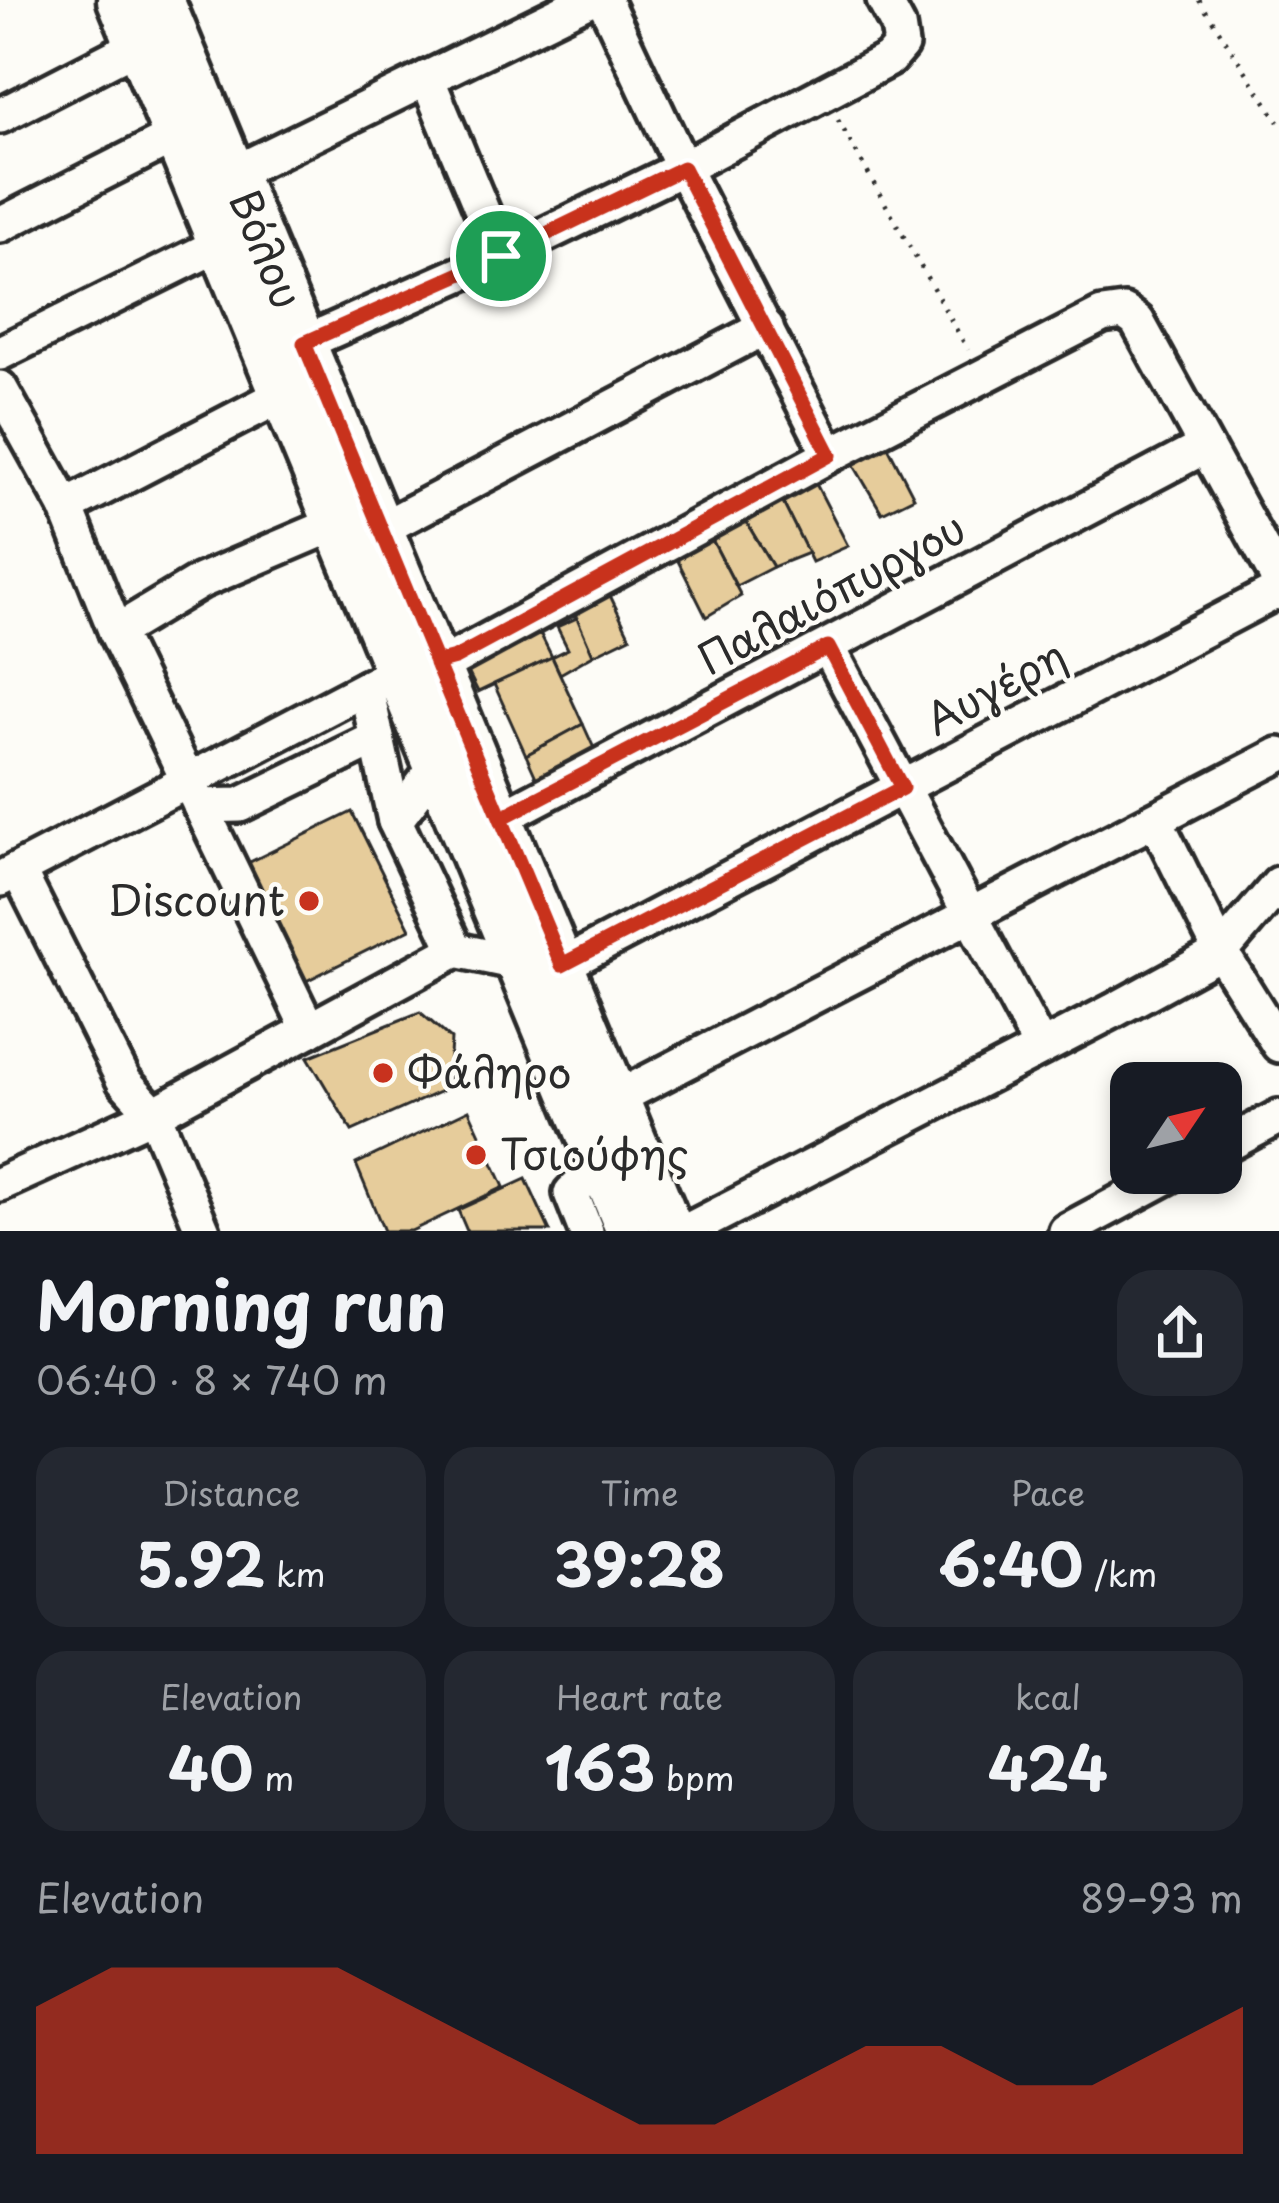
<!DOCTYPE html>
<meta charset="utf-8">
<style>
:root{--surface:#171b24;--page:#242831;--text:#f1f3f6;--muted:#9ea1a6;--accent:#c8321e}
body{margin:0;font-family:"Playpen Sans",sans-serif;background:var(--page);color:var(--text);height:100vh;display:flex;flex-direction:column;font-size:45px;white-space:nowrap}
*{box-sizing:border-box;margin:0}
p{font-size:39px;color:var(--muted)}
.icon{flex:none;width:66px;height:66px;fill:none;stroke:currentColor;stroke-width:2;stroke-linecap:round;stroke-linejoin:round}
.map{position:relative;height:1231px;overflow:hidden}
.drawer{display:flex;flex-direction:column;background:var(--surface);flex:1}
.drawer>*{flex:none}
.needle{width:78px;rotate:55deg}
.tools{position:absolute;left:1110px;top:1062px;display:grid;gap:24px}
.tools a{display:grid;place-items:center;width:132px;height:132px;border-radius:24px;background:var(--surface);box-shadow:0 6px 18px #0003;font-size:60px}
.pin{position:absolute;display:grid;place-items:center;width:102px;height:102px;color:#fff;margin:-51px;border:6px solid #fff;border-radius:50%;box-shadow:0 3px 12px #0007}
.round{display:grid;place-items:center;flex:none;width:126px;height:126px;border-radius:36px;background:var(--page)}
.headline{display:flex;align-items:center;justify-content:space-between;height:204px;padding:0 36px}
h1{font-size:66px;font-weight:700;line-height:90px}
.metrics{display:grid;grid-template-columns:repeat(3,1fr);gap:18px;height:204px;padding:12px 36px}
.metrics div{display:grid;align-content:center;border-radius:30px;background:var(--page);text-align:center}
.metrics b{font-size:60px;font-weight:700}
.metrics small{font-size:33px;font-weight:400}
.metrics p{font-size:33px}
.chart{height:336px;padding:24px 36px}
.chart p{display:flex;justify-content:space-between}
.chart svg{width:100%;height:216px;margin-top:12px;fill:var(--accent);opacity:.7}
.map>svg:first-child{display:block}
.building{fill:#e6cc9b;stroke:#2b2b2b;stroke-width:3}
.lines{fill:none;stroke-linecap:round;stroke-linejoin:round}
.minor-casing{stroke:#2b2b2b;stroke-width:42}
.major-casing{stroke:#2b2b2b;stroke-width:51}
.path{stroke:#2b2b2b;stroke-width:4.5;stroke-dasharray:3 9;stroke-linecap:butt}
.minor{stroke:#fdfcf7;stroke-width:33}
.major{stroke:#fdfcf7;stroke-width:42}
.route-casing{stroke:#fff;stroke-width:24}
.route{stroke:#c8321e;stroke-width:15}
.poi-dot{fill:#c8321e;stroke:#fdfcf7;stroke-width:4.5}
.labels{text-anchor:middle;stroke-width:9;stroke-linejoin:round;paint-order:stroke}
.street-label{font-size:42px;fill:#2b2b2b;stroke:#fdfcf7}
.poi-label{font-size:42px;fill:#2b2b2b;stroke:#fdfcf7;text-anchor:start}
</style>
<div class="map">
<svg width="1279" height="1231" viewBox="0 0 1279 1231">
<rect width="100%" height="100%" fill="#fdfcf7"/>
<filter id="ink" filterUnits="userSpaceOnUse"><feTurbulence type="fractalNoise" baseFrequency=".00833" numOctaves="2"/><feDisplacementMap in="SourceGraphic" scale="24" xChannelSelector="R" yChannelSelector="G"/><feConvolveMatrix kernelMatrix="1 2 1 2 8 2 1 2 1" color-interpolation-filters="sRGB"/></filter>
<g filter="url(#ink)">
<g class="building">
<path d="M883,437L914,497L882,513L848,455Z"/>
<path d="M814,480L848,546L812,562L780,497Z"/>
<path d="M780,497L808,553L773,567L742,515Z"/>
<path d="M742,515L773,567L736,586L708,532Z"/>
<path d="M708,532L741,596L706,617L673,551Z"/>
<path d="M606,587L630,637L593,655L571,607Z"/>
<path d="M577,618L593,655L560,674L552,657L568,649L557,627Z"/>
<path d="M537,627L552,657L478,692L463,662Z"/>
<path d="M552,657L583,724L526,755L494,684Z"/>
<path d="M583,724L597,755L539,784L526,755Z"/>
<path d="M352,812L410,929L306,981L248,863Z"/>
<path d="M420,1012L451,1039L448,1088L352,1131L308,1057Z"/>
<path d="M469,1110L504,1187L411,1231H384L356,1164Z"/>
<path d="M526,1179L550,1231H467L458,1210Z"/>
</g>
<g class="lines">
<defs>
<g id="minor">
<path d="M604,0L683,168L830,455"/>
<path d="M427,78L501,256"/>
<path d="M0,116L138,45"/>
<path d="M234,173L587,0"/>
<path d="M0,225L175,136"/>
<path d="M304,343L501,256L683,168L889,59L901,45L898,26L884,0"/>
<path d="M0,353L220,244"/>
<path d="M0,388L66,507L116,632L309,1030"/>
<path d="M66,507L282,395"/>
<path d="M381,529L766,327"/>
<path d="M116,632L201,581L335,524"/>
<path d="M828,647L1041,1048"/>
<path d="M366,688L395,821"/>
<path d="M436,767L395,821L456,950L518,963"/>
<path d="M200,806L240,805L377,738"/>
<path d="M501,818L1204,447"/>
<path d="M1156,821L1221,952L1279,1045"/>
<path d="M18,870L124,1081L154,1114L203,1231"/>
<path d="M0,879L383,679L455,658L830,455L1102,315L1124,312L1137,321L1279,580"/>
<path d="M563,965L1279,590"/>
<path d="M617,1098L1279,755"/>
<path d="M1221,1148L1279,1117"/>
<path d="M586,1178L571,1193L586,1231"/>
<path d="M0,1184L154,1114L456,950"/>
<path d="M687,1231L1113,1011L1221,952L1279,884"/>
<path d="M1066,1231L1174,1173"/>
</g>
<g id="major">
<path d="M119,0L628,1231"/>
<path id="s1" d="M162,0L672,1231"/>
</g>
</defs>
<use href="#minor" class="minor-casing"/>
<use href="#major" class="major-casing"/>
<g class="path">
<path d="M1199,0L1279,122"/>
<path d="M838,120L968,350"/>
</g>
<use href="#minor" class="minor"/>
<use href="#major" class="major"/>
</g>
</g>
<g class="lines" filter="url(#ink)">
<defs>
<path id="route" d="M501,256L304,343C369,501 435,660 501,818L828,647L902,788L562,965L436,663L455,658L830,455L683,168L501,256"/>
</defs>
<use href="#route" class="route-casing"/>
<use href="#route" class="route"/>
</g>
<g class="poi-dot">
<circle cx="309" cy="901" r="12"/>
<circle cx="383" cy="1073" r="12"/>
<circle cx="476" cy="1155" r="12"/>
</g>
<g class="labels">
<g class="street-label">
<text dy="15" stroke="none"><textPath href="#s1" startOffset="270">Βόλου</textPath></text>
<text transform="translate(832 594) rotate(-28)" y="15">Παλαιόπυργου</text>
<text transform="translate(996 688) rotate(-28)" y="15">Αυγέρη</text>
</g>
<g class="poi-label">
<text x="285" y="916" text-anchor="end">Discount</text>
<text x="407" y="1088">Φάληρο</text>
<text x="500" y="1170">Τσιούφης</text>
</g>
</g>
</svg>
<div class="tools">
<a><svg class="needle" viewBox="-14 -14 28 28"><path d="M0-13l5 13h-10z" fill="#e53935"/><path d="M0 13l5-13h-10z" fill="#9ea1a6"/></svg></a>
</div>
<div class="pin" style="left:501px;top:256px;background:#1e9e55"><svg class="icon" aria-label="arrive" viewBox="0 0 24 24"><path d="M6 21V4h12l-3 4 3 4H6"/></svg></div>
</div>
<section class="drawer">
<div class="headline"><div><h1>Morning run</h1><p>06:40 · 8 × 740 m</p></div><a class="round"><svg class="icon" aria-label="share" viewBox="0 0 24 24"><path d="M12 15V3M7 8l5-5 5 5M5 13v7h14v-7"/></svg></a></div>
<div class="metrics">
<div><p>Distance</p><b>5.92<small> km</small></b></div>
<div><p>Time</p><b>39:28</b></div>
<div><p>Pace</p><b>6:40<small> /km</small></b></div>
</div>
<div class="metrics">
<div><p>Elevation</p><b>40<small> m</small></b></div>
<div><p>Heart rate</p><b>163<small> bpm</small></b></div>
<div><p>kcal</p><b>424</b></div>
</div>
<div class="chart"><p><span>Elevation</span>89–93 m</p>
<svg viewBox="0 0 160 44" preserveAspectRatio="none"><path d="M0 44V14L10 6L20 6L30 6L40 6L50 14L60 22L70 30L80 38L90 38L100 30L110 22L120 22L130 30L140 30L150 22L160 14V44z"/></svg>
</div>
</section>
